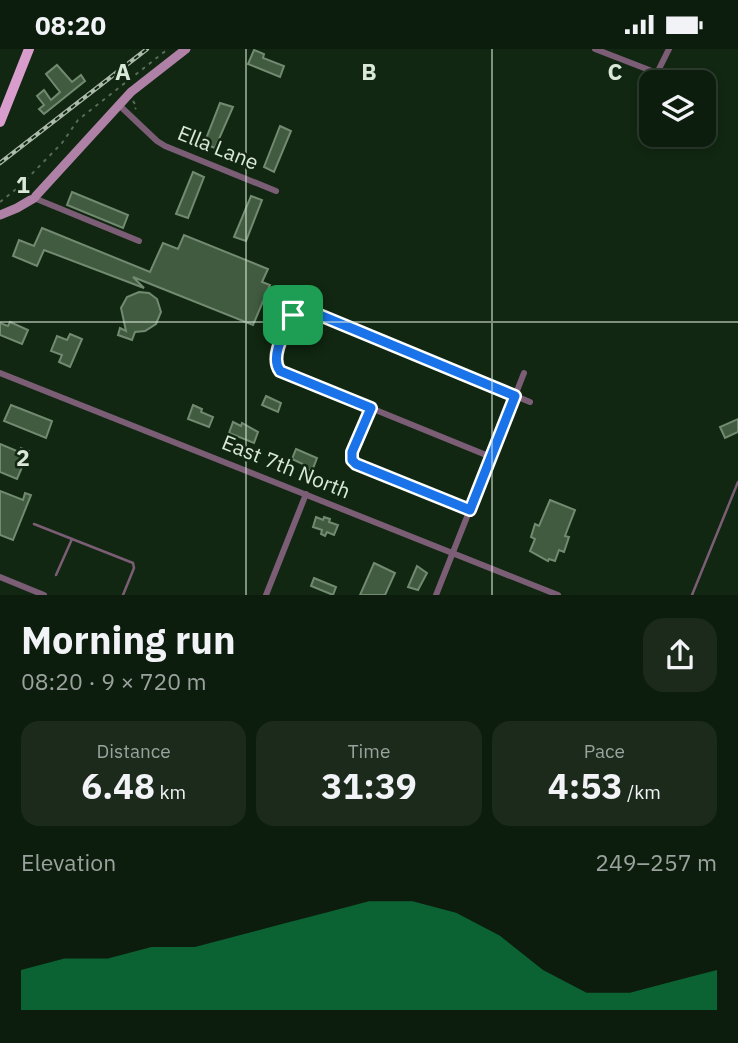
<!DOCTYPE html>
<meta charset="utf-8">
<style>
:root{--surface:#0d1d0d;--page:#1b2a1b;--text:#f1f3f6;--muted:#9aa29d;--line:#2d3b2e;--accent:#0b8043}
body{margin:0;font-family:"IBM Plex Sans",sans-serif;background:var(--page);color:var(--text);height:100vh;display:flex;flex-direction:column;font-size:26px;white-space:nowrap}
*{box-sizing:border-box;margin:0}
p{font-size:23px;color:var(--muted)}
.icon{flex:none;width:38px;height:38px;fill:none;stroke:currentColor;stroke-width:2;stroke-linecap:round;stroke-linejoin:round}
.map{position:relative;height:546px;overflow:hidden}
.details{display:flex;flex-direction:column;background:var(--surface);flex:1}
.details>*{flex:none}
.buttons{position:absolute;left:639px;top:21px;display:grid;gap:14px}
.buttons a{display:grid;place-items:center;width:77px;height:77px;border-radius:14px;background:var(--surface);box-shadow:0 4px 10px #0003,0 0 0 2px var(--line);font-size:35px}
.pin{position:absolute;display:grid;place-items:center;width:60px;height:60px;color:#fff;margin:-30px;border-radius:14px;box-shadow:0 4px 10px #0006}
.round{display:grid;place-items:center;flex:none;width:74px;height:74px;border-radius:21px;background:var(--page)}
.summary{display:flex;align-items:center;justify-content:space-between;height:119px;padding:0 21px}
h1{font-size:38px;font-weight:700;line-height:52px}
.figures{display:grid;grid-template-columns:repeat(3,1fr);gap:10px;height:119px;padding:7px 21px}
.figures div{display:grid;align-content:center;border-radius:18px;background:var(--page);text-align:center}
.figures b{font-size:35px;font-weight:700}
.figures small{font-size:19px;font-weight:400}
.figures p{font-size:19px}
.chart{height:196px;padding:14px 21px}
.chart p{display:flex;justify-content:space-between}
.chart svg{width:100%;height:126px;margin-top:7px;fill:var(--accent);opacity:.7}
.status{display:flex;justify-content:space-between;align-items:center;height:49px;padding:0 35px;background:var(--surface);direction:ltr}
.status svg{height:19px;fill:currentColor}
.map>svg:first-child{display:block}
.building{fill:#415b40;stroke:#718a70;stroke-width:2}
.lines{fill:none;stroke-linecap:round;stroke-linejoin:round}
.path{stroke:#586b58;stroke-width:2;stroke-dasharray:3.5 5;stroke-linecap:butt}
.lane{stroke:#7b5e76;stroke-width:2.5}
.street{stroke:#7b5e76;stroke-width:6}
.secondary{stroke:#af81a7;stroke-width:9}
.primary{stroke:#d89ccd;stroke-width:10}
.rail-casing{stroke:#abbaaa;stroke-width:4.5}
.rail{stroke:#112711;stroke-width:2;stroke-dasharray:5;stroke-linecap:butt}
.route-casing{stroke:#fff;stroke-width:14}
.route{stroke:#1a73e8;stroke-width:9}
.grid{fill:none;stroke:#dae8d9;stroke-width:2;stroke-opacity:0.55}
.labels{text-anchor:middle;stroke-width:5;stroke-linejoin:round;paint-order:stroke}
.street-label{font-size:21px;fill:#dae8d9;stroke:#112711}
.grid-label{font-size:23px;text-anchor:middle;font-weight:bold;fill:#dae8d9;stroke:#112711;stroke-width:5;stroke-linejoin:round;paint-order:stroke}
</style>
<div class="status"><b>08:20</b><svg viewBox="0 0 49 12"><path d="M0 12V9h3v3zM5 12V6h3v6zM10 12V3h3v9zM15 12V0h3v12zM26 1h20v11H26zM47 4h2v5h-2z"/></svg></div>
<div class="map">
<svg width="738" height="546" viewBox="0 0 738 546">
<rect width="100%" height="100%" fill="#112711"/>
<g class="building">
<path d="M254,1L264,5L263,9L284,17L280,28L248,15Z"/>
<path d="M57,16L72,33L81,26L85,32L44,65L39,60L44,56L37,47L44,41L51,51L60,43L46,25Z"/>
<path d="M220,54L233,58L215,99L204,95Z"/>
<path d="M280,77L291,82L274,123L264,118Z"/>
<path d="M193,123L204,128L188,169L176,165Z"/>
<path d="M72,143L128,166L123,179L67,156Z"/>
<path d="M251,147L262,151L246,192L234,188Z"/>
<path d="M42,179L150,223L163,194L178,200L184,186L268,220L262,233L270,236L253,276L133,228L144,239L44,201L37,217L13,207L19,191L34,197Z"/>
<path d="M139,243L149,244L157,250L161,263L156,275L145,282L135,283L132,291L118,286L120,279L126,282L121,259L127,248Z"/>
<path d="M10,273L28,281L22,295L0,286V274L8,277Z"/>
<path d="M70,285L82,290L70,318L59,313L62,306L51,302L57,287L67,291Z"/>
<path d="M266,347L281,354L278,363L262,356Z"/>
<path d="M11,356L52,372L46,389L4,372Z"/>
<path d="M193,356L202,360L201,363L213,368L209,378L188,370Z"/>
<path d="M738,370V383L725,389L720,378Z"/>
<path d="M233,373L241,377L242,374L258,383L254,394L229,384Z"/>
<path d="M0,395L19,403L21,399L29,402L17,430L0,423Z"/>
<path d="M296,400L317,409L312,422L304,419L305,416L292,410Z"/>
<path d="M0,442L23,451L25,444L31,446L13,491L0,486Z"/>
<path d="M550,451L575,461L565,487L569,488L564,503L559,501L555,512L549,510L548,512L530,502L535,490L531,488L535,475L539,477Z"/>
<path d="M316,468L323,471L324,468L330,470L329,473L338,476L334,486L327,483L325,487L321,485L322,481L313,478Z"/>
<path d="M374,514L395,524L385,546H360Z"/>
<path d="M417,517L427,524L418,541L408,538Z"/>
<path d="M314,529L336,538L333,546L311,537Z"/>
</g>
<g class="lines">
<g class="path">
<path d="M133,52L137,58L135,60"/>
<path d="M0,153L20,137L62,94L78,71L168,0"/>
</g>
<g class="lane">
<path d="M34,475L133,514L134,519L123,546"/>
<path d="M56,526L72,490"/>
<path d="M692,546L738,433"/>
</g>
<g class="street">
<path d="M595,0L657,24L669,0"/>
<path d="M119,56L157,92L165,97L276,142"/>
<path d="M34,149L139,192"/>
<path d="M0,324L558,546"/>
<path d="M371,359L353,403L352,411L356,415L470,461"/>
<path d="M491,408L280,322C269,307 286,281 293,266L297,261L305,260L530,353"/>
<path d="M0,528L44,546"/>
<path d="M266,546L306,445"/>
<path d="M436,546L524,324"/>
</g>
<path class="secondary" d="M0,166L17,159L34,149L131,43L186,0"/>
<path class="primary" d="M0,73L29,0"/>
<defs>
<path id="rail" d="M0,114L147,0"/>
</defs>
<use href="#rail" class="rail-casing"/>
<use href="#rail" class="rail"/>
</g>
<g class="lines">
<defs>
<path id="route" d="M305,260L515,347L470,461L356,415L352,411V403L371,359L280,322C269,307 286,281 293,266L297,261Z"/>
</defs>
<use href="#route" class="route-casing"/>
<use href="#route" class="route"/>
</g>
<path class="grid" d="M246,0V546M492,0V546M0,273H738"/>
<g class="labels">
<g class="street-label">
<text transform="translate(218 99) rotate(22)" y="7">Ella Lane</text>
<text transform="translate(286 418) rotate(22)" y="7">East 7th North</text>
</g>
</g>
<g class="grid-label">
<text x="123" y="31">A</text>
<text x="369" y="31">B</text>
<text x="615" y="31">C</text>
<text x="23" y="144">1</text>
<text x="23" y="417">2</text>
</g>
</svg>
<div class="buttons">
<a><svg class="icon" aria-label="layers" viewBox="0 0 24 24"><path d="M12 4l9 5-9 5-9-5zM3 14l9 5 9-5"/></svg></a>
</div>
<div class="pin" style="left:293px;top:266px;background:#1e9e55"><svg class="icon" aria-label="arrive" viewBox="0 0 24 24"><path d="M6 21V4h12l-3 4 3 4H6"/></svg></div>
</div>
<section class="details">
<div class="summary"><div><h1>Morning run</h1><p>08:20 · 9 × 720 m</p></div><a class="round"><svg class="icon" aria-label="share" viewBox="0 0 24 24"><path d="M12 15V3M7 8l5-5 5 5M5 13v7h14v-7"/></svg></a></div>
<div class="figures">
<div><p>Distance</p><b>6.48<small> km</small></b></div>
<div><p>Time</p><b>31:39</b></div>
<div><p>Pace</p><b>4:53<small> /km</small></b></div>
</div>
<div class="chart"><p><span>Elevation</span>249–257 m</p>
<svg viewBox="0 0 160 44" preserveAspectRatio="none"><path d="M0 44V30L10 26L20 26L30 22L40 22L50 18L60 14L70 10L80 6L90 6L100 10L110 18L120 30L130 38L140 38L150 34L160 30V44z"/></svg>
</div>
</section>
